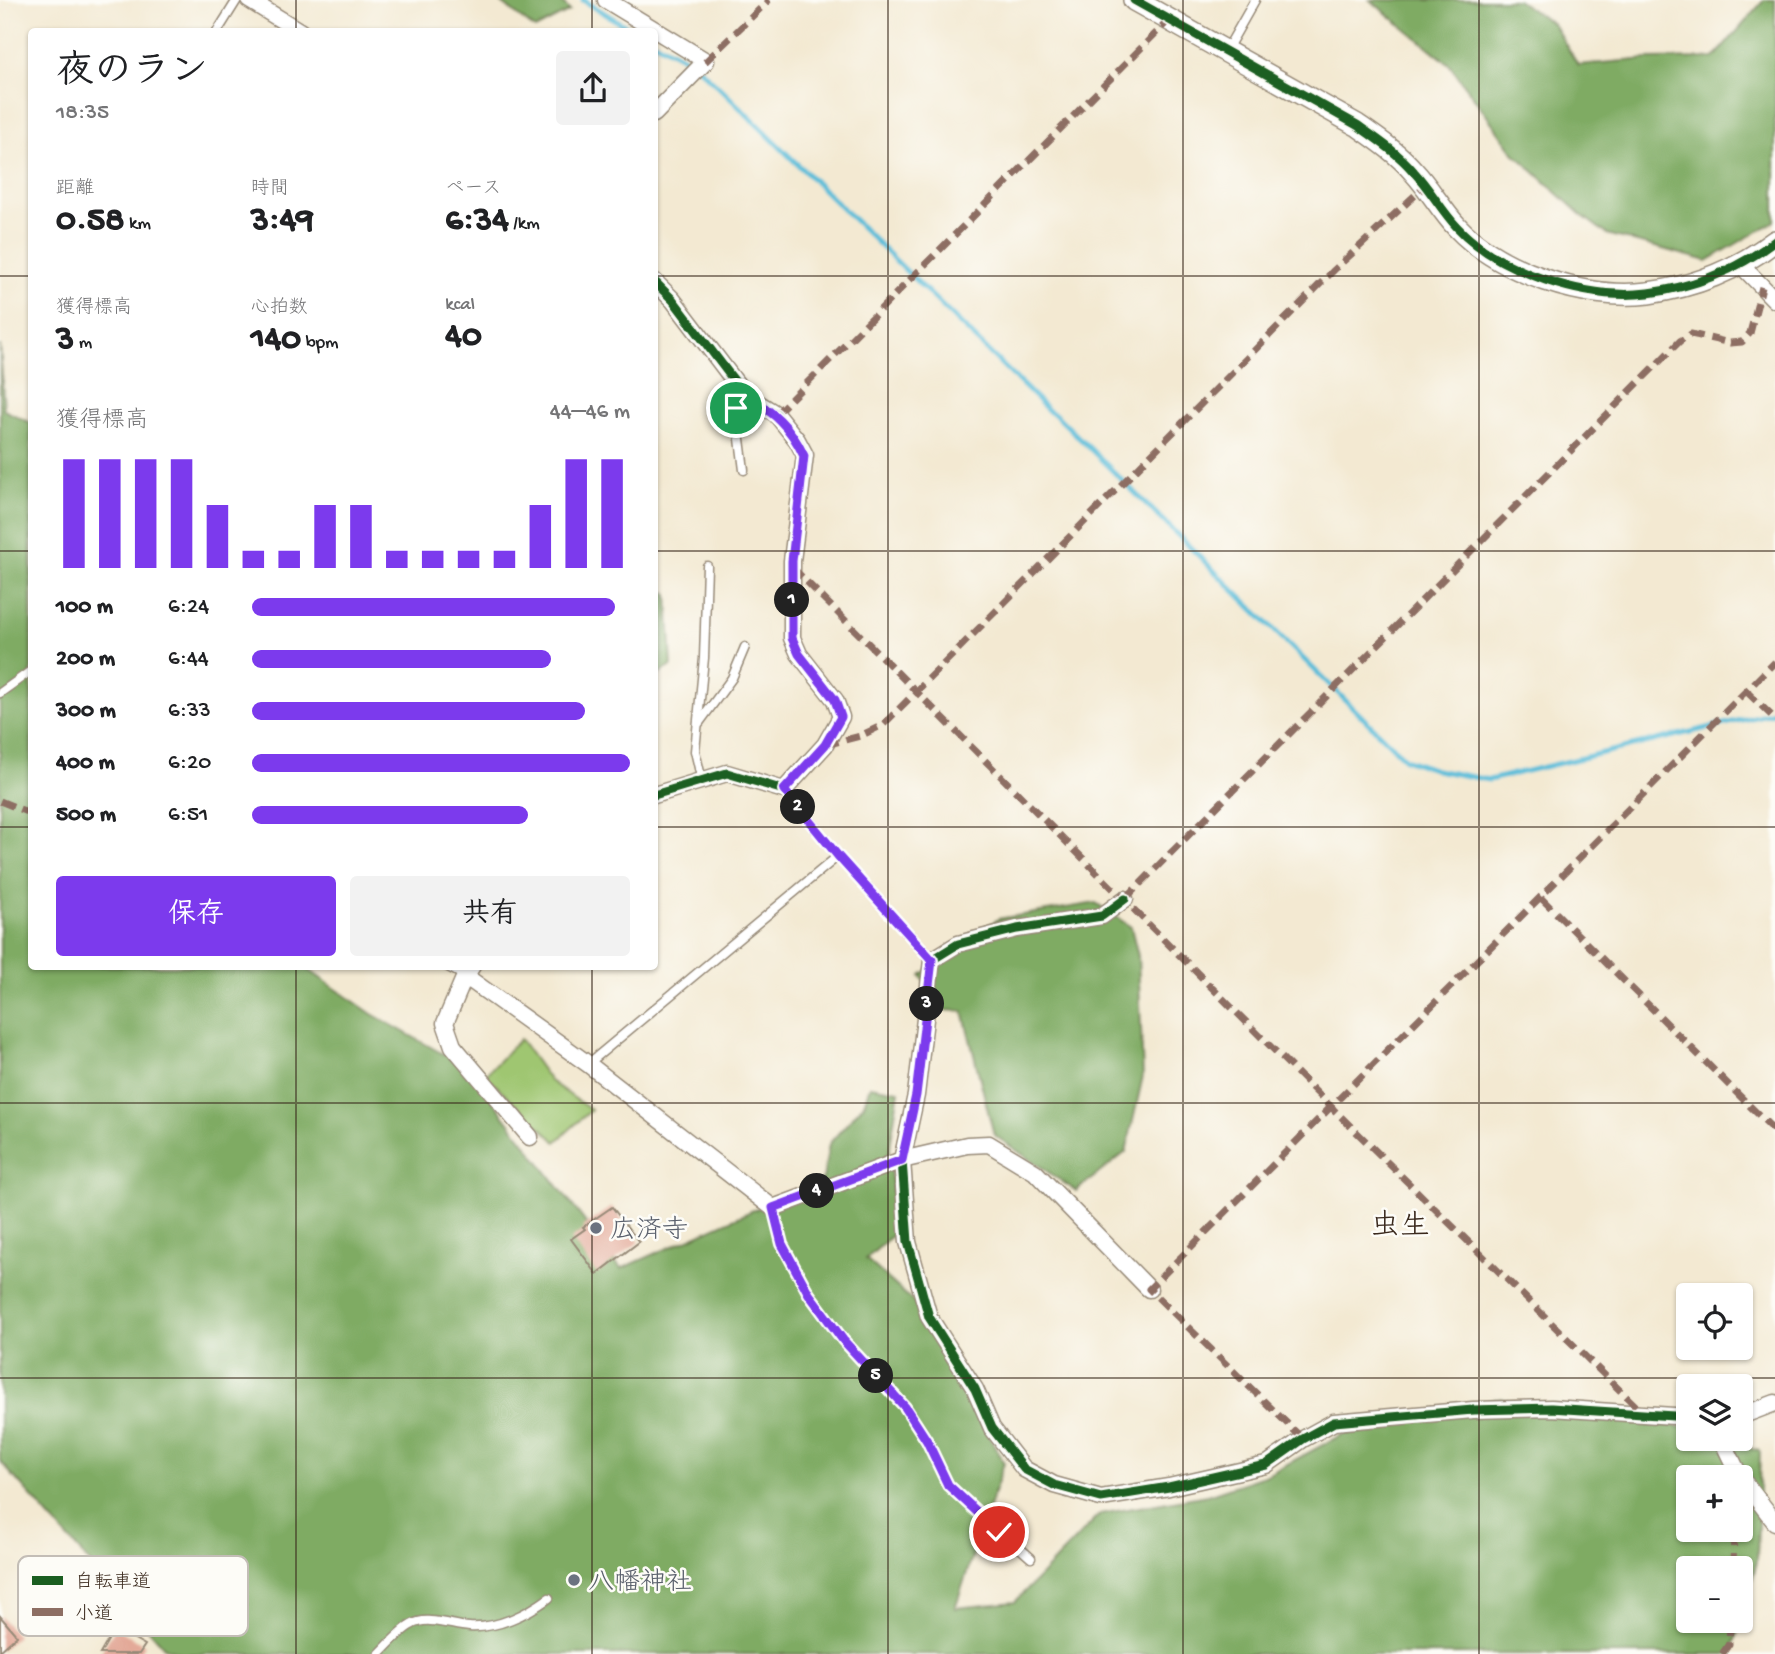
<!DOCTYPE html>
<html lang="ja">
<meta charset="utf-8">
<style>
:root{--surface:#fff;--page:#f2f2f2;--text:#202124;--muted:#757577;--accent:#7c3aed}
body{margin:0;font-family:"Gochi Hand","Klee One",sans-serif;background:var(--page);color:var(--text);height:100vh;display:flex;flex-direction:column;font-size:26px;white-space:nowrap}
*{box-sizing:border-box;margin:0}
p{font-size:23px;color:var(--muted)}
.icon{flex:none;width:38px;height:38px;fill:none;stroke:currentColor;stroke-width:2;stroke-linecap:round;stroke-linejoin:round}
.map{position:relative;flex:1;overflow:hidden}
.panel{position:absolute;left:28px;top:28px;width:630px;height:942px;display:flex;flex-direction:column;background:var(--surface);border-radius:7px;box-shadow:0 2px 5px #0004}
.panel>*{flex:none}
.fabs{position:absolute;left:1676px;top:1283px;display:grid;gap:14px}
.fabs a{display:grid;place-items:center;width:77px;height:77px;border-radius:7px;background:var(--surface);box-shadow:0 2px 5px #0004;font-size:35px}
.pin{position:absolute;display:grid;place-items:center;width:60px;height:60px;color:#fff;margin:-30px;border:4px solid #fff;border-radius:50%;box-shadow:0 2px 7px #0007}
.km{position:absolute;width:35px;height:35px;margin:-18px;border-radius:50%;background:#222;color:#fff;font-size:19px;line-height:35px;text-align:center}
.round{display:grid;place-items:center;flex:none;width:74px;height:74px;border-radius:7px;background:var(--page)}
.overview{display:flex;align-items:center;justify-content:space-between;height:119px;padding:0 28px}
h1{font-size:38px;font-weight:700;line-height:52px}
.stats{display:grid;grid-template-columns:repeat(3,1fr);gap:10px;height:119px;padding:7px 28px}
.stats div{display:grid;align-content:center}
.stats b{font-size:35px;font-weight:700}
.stats small{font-size:19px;font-weight:400}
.stats p{font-size:19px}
.chart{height:196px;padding:14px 28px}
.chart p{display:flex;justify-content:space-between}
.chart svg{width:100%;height:126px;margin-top:7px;stroke:var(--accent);stroke-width:6}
.primary-button{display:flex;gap:14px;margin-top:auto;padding:14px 28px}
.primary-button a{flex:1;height:80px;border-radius:7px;background:var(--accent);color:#fff;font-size:28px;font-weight:700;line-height:80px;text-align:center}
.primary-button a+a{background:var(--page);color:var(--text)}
ul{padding:0 28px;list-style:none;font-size:23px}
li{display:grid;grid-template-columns:112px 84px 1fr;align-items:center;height:52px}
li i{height:18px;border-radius:9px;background:var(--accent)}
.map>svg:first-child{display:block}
.green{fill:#9fc671;stroke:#6d7848;stroke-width:2}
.forest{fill:#7fab63;stroke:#5d6a40;stroke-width:2;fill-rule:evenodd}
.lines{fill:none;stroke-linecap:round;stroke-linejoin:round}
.stream{stroke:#5bbdd9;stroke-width:5}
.building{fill:#e3a998}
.lane-casing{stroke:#978a78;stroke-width:11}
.street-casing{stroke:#978a78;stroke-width:19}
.secondary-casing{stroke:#978a78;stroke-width:24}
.lane{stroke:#fff;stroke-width:8}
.street{stroke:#fff;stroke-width:16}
.secondary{stroke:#fff;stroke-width:21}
.quiet{stroke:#8d6e63;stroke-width:7;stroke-dasharray:14 7;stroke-linecap:butt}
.cycleway-casing{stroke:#fdfcf7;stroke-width:13}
.cycleway{stroke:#1b5e20;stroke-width:9}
.route-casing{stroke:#fff;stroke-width:14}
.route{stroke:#7c3aed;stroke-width:9}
.grid{fill:none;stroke:#3b2a1e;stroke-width:2;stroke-opacity:0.55}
.worship-dot{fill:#6b7280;stroke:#fdfcf7;stroke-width:2.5}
.labels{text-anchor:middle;stroke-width:5;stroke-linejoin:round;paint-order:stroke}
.worship-label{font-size:26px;fill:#5b616d;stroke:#fdfcf7;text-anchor:start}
.quarter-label{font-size:30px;fill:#3b2a1e;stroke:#fdfcf7}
.key{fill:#fdfcf7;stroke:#c3bdb6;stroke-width:2}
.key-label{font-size:19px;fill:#3b2a1e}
</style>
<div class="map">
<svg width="1775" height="1654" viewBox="0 0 1775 1654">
<rect width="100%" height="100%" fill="#fdfcf7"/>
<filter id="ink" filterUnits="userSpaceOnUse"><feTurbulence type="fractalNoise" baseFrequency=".0143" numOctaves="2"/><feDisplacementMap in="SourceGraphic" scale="14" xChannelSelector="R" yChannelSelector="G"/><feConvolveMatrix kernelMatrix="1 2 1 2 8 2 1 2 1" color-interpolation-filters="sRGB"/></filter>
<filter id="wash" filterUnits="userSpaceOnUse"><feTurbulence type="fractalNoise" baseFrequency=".00686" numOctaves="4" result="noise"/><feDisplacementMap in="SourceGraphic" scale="28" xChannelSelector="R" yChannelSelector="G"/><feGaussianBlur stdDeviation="1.57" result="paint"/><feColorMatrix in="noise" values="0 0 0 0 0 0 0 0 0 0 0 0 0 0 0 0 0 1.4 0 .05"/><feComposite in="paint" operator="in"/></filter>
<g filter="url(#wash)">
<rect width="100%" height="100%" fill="#f3e9d2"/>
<path class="green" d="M520,1039L550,1081L591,1110L556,1142L485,1075Z"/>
<g class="forest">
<path d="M498,0H560L570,11L535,29Z"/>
<path d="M1370,0H1517L1553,24L1578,65L1647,59L1714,58L1764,0H1775V221L1707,261L1607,234L1580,214L1515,154L1449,64Z"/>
<path d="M0,345L4,410L31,423L32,966H303L372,1014L468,1068L621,1269L823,1179L829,1144L864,1104L870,1086L899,1091L889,1152L896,1232L866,1259L915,1303L1004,1463L955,1608L1015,1602L1100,1514L1207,1495L1267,1475L1341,1435L1497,1398L1681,1427L1689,1429V1438L1718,1439L1760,1451L1757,1562L1741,1618V1568H1689V1620L1741,1621L1731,1654H182L164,1647L0,1461ZM1689,1477H1741V1530H1689Z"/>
<path d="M655,586L668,594L672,666L655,676Z"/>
<path d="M1096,903L1131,927L1138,956L1143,1076L1126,1152L1076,1191L994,1135L963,1011L939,1010L921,975L998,919Z"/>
</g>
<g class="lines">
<g class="stream">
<path d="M583,0L635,32"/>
<path d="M654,42L693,63L723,91L1050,412L1056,415L1405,759L1436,770L1489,780L1775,712"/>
</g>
</g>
<g id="blocks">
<g class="building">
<path d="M612,1207L639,1242L597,1274L571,1239L585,1229L583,1227Z"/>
<path d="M0,1616L17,1636L0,1651Z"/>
<path d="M115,1628L145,1645L139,1654H100Z"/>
</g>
</g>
</g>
<g filter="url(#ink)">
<use href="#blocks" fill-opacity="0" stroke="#978a78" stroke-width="2"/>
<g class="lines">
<defs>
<g id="lane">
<path d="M217,32L237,0"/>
<path d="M1226,51L1255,0"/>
<path d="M744,470L736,408L745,395"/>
<path d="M0,693L32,670"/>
<path d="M699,723L732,678L745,647"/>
<path d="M702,781L695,751L704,658L707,566"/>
<path d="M784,790L838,856L932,960"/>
<path d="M446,966L465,976"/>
<path d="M588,1064L838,856"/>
<path d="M773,1208L782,1244L809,1294L843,1340L905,1407L927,1441L948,1485L1031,1558"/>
<path d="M379,1654C388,1645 400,1631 411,1625C427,1615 452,1626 469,1627C497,1629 527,1614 549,1598"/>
</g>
<g id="street">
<path d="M249,0L301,32"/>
<path d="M606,0L706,61"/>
<path d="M654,114L705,62"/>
<path d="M1740,264L1775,300"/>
<path d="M654,281L673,300L745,395L776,414L797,440L805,455L792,561V638L799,654L835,700L841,717L825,745L784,790L727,773L654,795"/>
<path d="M1125,899L1102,916L1017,929L958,944L932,960L916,1095L902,1160L908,1242L929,1317L975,1389L992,1428L1024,1469L1054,1485L1101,1498L1169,1487L1266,1465L1303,1439L1334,1422L1473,1410L1551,1408L1689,1417"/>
<path d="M472,966L465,976L445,1023L453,1046L530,1137"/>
<path d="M465,976L588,1064L773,1208L902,1160L967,1145L989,1144L1035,1172L1149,1289"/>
<path d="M1741,1416L1775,1403"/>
<path d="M1721,1438L1740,1477"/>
<path d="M1741,1478L1775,1522"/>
</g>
<path id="secondary" d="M1134,0L1357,125C1377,139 1398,153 1414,172C1430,189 1441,210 1457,227C1499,272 1587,301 1648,293C1695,287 1738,269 1775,241"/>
</defs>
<use href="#lane" class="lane-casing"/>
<use href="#street" class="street-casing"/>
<use href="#secondary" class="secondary-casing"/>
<use href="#lane" class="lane"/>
<use href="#street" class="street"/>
<use href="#secondary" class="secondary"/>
<g class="quiet">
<path d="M705,62L769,0"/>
<path d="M776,414L1170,19"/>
<path d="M792,567L1331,1107L1643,1413"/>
<path d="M1746,691L1775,719"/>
<path d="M825,745L860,736L883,725L1334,270L1425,186"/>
<path d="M0,801L32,814"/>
<path d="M1541,898L1775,1131"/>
<path d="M1125,899L1680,341L1691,334L1730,343L1742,342L1750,333L1762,287"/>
<path d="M1303,1439L1149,1289L1775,662"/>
<path d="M1737,1477V1473"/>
<path d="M1733,1568L1734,1530"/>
<path d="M1722,1654L1729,1644L1730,1620"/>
</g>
<defs>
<g id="cycleway">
<path d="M1134,0L1357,125C1377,139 1398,153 1414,172C1430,189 1441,210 1457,227C1499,272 1587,301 1648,293C1695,287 1738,269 1775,241"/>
<path d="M654,281L673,300L745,395L776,414L797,440L805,455L792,561V638L799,654L835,700L841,717L825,745L784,790L727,773L654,795"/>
<path d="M1125,899L1102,916L1017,929L958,944L932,960L916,1095L902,1160L908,1242L929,1317L975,1389L992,1428L1024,1469L1054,1485L1101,1498L1169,1487L1266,1465L1303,1439L1334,1422L1473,1410L1551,1408L1689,1417"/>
</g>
</defs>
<use href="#cycleway" class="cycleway-casing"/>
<use href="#cycleway" class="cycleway"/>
</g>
</g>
<g class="lines" filter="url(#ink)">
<defs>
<path id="route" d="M736,408L745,395C774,413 789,424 804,456L792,561V638L799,654L835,700L841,717L825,745L784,790L838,856L932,960L916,1095L902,1160L773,1208L782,1244L809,1294L843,1340L905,1407L927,1441L948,1485L999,1532"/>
</defs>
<use href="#route" class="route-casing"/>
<use href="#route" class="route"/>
</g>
<path class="grid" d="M296,0V32M592,0V32M888,0V1654M1183,0V1654M1479,0V1654M0,276H32M654,276H1775M0,551H32M654,551H1775M0,827H32M654,827H1775M296,966V1654M592,966V1654M0,1103H1775M0,1378H1775"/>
<g class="worship-dot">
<circle cx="596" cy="1228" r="7"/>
<circle cx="574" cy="1580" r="7"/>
</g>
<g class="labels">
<g class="worship-label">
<text x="610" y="1237">広済寺</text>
<text x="588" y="1589">八幡神社</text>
</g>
<g class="quarter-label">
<text x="1400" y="1234">虫生</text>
</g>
</g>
<rect x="18" y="1556" width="230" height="80" rx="10" class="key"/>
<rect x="32" y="1576" width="31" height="9" fill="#1b5e20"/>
<rect x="32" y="1608" width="31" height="8" fill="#8d6e63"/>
<g class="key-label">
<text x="75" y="1587">自転車道</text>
<text x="75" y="1619">小道</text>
</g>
</svg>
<div class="fabs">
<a><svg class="icon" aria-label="locate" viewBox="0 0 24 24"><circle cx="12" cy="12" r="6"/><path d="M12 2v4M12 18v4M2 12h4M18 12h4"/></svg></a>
<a><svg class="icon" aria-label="layers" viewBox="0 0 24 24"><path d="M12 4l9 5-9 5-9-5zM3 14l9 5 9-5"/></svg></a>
<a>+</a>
<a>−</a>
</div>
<div class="pin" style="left:736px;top:408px;background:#1e9e55"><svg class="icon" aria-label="arrive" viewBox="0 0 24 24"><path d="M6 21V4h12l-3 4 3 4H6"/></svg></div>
<div class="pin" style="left:999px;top:1532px;background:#d93025"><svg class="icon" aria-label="check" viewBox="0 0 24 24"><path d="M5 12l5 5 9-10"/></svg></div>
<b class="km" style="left:792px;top:600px">1</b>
<b class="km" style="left:798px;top:807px">2</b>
<b class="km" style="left:927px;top:1004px">3</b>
<b class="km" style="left:817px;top:1191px">4</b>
<b class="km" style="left:876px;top:1376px">5</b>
<section class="panel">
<div class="overview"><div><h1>夜のラン</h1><p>18:35</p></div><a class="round"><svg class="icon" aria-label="share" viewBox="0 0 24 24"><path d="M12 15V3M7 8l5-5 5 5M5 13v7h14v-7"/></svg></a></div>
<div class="stats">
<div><p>距離</p><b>0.58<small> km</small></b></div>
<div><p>時間</p><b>3:49</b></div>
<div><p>ペース</p><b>6:34<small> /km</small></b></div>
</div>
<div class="stats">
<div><p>獲得標高</p><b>3<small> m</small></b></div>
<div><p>心拍数</p><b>140<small> bpm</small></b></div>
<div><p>kcal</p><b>40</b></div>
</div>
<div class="chart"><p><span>獲得標高</span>44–46 m</p>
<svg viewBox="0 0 160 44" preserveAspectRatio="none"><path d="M5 44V6M15 44V6M25 44V6M35 44V6M45 44V22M55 44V38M65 44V38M75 44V22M85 44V22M95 44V38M105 44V38M115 44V38M125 44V38M135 44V22M145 44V6M155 44V6"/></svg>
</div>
<ul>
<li><b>100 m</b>6:24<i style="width:96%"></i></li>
<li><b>200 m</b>6:44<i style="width:79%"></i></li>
<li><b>300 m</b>6:33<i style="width:88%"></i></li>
<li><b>400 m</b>6:20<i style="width:100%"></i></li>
<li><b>500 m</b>6:51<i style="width:73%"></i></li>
</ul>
<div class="primary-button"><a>保存</a><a>共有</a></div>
</section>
</div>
